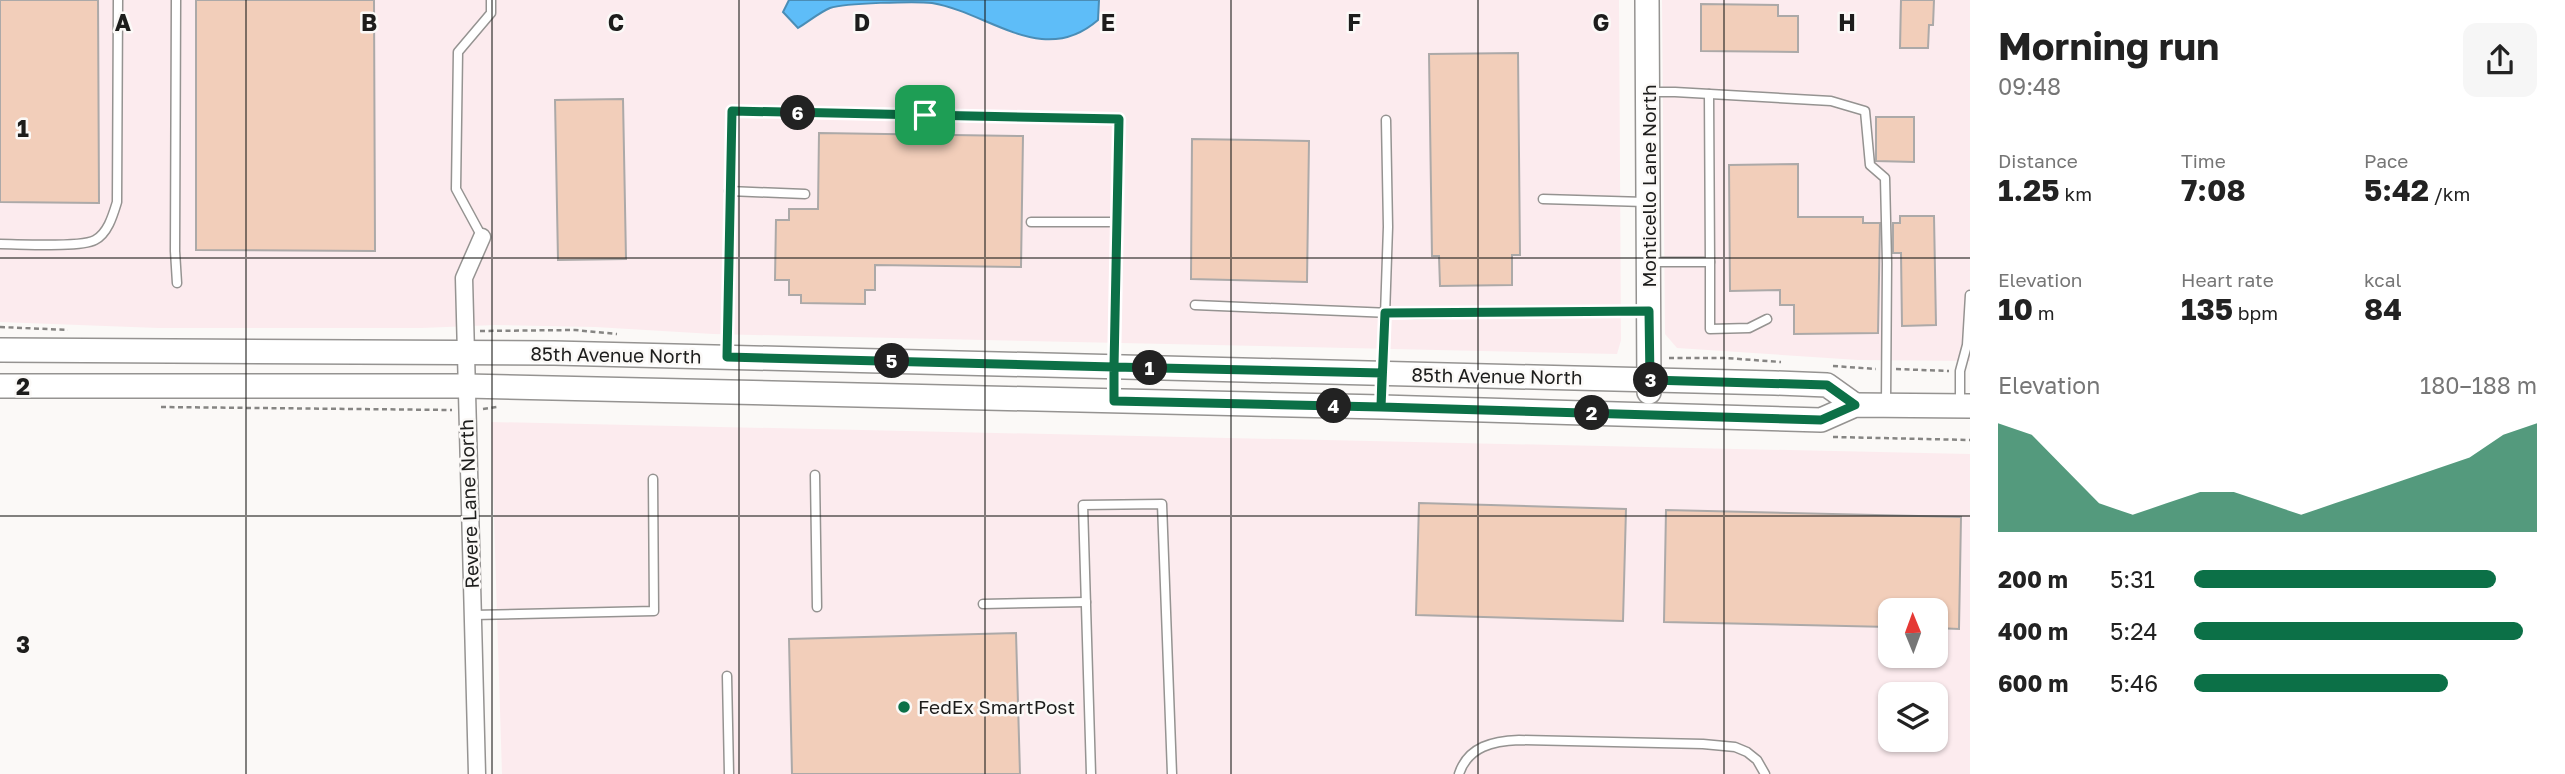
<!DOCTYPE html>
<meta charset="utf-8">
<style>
:root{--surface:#fff;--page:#f6f6f6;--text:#222;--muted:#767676;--accent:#0c7047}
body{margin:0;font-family:"Golos Text",sans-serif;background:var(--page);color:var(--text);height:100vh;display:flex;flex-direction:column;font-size:26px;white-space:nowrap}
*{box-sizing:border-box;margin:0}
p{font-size:23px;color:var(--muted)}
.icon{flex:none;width:38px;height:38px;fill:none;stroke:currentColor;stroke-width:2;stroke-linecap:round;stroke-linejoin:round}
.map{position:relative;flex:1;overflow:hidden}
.side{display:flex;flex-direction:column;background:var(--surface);width:595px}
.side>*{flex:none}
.needle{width:46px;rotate:359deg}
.tools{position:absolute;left:1878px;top:598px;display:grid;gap:14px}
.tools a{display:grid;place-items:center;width:70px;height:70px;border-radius:14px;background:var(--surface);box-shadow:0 2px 5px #0004;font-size:35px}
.pin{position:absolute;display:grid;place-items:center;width:60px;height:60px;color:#fff;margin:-30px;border-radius:14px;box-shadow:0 4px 10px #0006}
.km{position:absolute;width:35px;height:35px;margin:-18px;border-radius:50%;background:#222;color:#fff;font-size:19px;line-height:35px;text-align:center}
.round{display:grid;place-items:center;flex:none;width:74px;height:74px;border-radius:14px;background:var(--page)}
.summary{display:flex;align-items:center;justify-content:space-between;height:119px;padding:0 28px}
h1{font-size:38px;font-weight:700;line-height:52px}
.figures{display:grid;grid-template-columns:repeat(3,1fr);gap:10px;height:119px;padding:7px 28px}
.figures div{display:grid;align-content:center}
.figures b{font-size:30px;font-weight:700}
.figures small{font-size:19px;font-weight:400}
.figures p{font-size:19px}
.chart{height:196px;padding:14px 28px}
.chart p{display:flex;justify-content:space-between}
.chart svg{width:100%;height:126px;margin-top:7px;fill:var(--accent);opacity:.7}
ul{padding:0 28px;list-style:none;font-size:23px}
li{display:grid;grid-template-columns:112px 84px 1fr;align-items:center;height:52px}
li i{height:18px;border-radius:9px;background:var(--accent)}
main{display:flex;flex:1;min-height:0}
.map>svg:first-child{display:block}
.industrial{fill:#fcebee;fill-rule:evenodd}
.water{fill:#5ebdf8;stroke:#4a8db6;stroke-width:2}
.building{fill:#f2ceba;stroke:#aca9a8;stroke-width:2}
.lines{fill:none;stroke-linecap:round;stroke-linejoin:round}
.lane-casing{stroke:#959391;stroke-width:11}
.street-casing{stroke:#959391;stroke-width:19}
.secondary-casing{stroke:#959391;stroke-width:26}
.path{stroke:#868583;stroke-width:2.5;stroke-dasharray:5 3.5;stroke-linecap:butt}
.lane{stroke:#fff;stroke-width:8}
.street{stroke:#fff;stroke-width:16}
.secondary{stroke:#fff;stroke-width:23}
.route-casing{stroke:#fff;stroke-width:14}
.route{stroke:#0c7047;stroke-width:9}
.grid{fill:none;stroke:#1d1d1c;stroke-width:2;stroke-opacity:0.55}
.poi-dot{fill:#0c7047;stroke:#fbf9f7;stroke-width:2.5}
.labels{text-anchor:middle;stroke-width:5;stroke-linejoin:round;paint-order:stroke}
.street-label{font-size:19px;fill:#1d1d1c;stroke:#fbf9f7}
.poi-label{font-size:19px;fill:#1d1d1c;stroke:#fbf9f7;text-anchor:start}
.grid-label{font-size:23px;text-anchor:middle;font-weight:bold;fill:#1d1d1c;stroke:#fbf9f7;stroke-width:5;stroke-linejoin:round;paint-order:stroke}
</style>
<main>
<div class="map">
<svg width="1970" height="774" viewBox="0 0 1970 774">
<rect width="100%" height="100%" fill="#fbf9f7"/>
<g class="industrial">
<path d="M0,0H1619L1621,340L1617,354L713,334L595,327L495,325L422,328H158L0,322Z"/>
<path d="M1662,0H1970V361L1858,360L1677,348L1665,334Z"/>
<path d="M491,422L1970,454V774H502ZM1890,611H1936V656H1890ZM1890,695H1936V740H1890Z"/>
</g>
<path class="water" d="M789,0H1099L1098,20C1043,68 990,13 932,3C916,1 845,3 830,8C820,12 808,22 798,28L783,12Z"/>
<g class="building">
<path d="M0,0H98L99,203L0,202Z"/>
<path d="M196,0H374L375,251L196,250Z"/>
<path d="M1901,0H1934L1933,25H1929L1928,48H1900Z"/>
<path d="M1701,4L1778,5V16H1798V52L1701,51Z"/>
<path d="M1518,53L1520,255H1512V285L1440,286L1439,256H1432L1429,54Z"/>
<path d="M623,99L626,259L558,260L555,100Z"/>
<path d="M1876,117H1914V162L1876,161Z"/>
<path d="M819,133L1023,136L1021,267L875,265V290H865V304L801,303V295H789V280H775L776,220H789V209H818Z"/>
<path d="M1192,139L1309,141L1307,282L1191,279Z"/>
<path d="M1798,164V217H1863V223H1880L1878,333L1794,334V305H1780V290L1730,291L1729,165Z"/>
<path d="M1900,216H1934L1936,325L1902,326L1901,253H1893V223H1900Z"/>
<path d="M1419,503L1626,509L1623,621L1416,615Z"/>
<path d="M1666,510L1961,517L1959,629L1936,628V611H1890V627L1664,622Z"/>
<path d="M1016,633L1020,774H792L789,639Z"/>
</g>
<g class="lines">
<defs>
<g id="lane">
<path d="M176,0L175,251L177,283"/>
<path d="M1650,92H1675L1831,101L1865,111L1870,165L1885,178L1887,263L1886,402"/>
<path d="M1709,94L1710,262"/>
<path d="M729,191L805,194"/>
<path d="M1543,199L1645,202"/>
<path d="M1031,222H1116"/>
<path d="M482,237L456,189L458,52L491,13V0"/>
<path d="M0,244C20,244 80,248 95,240C108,233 113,215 117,202L118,0"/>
<path d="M1652,262H1710V329L1749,328L1767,319"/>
<path d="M1195,305L1415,314L1647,311"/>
<path d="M727,356L732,111L1119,119L1114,398"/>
<path d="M1960,403V371L1967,345L1970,295"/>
<path d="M1382,404L1388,227L1386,120"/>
<path d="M815,475L817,607"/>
<path d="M983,604L1086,602"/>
<path d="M473,615L654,611L653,479"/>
<path d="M727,676L729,774"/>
<path d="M1091,774L1083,505L1162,504L1172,774"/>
<path d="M1459,774C1468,746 1494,741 1519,740L1703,744L1735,747L1747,752L1757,760L1765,774"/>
</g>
<path id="street" d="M477,774L464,278L482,237"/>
<g id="secondary">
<path d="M1647,0L1649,392"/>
<path d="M0,350L554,353L1775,383L1827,385L1855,405"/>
<path d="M0,386H466L1382,407L1821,420L1855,405L1970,406"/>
</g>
</defs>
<use href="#lane" class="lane-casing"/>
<use href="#street" class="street-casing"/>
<use href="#secondary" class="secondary-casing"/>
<g class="path">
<path d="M0,327L68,330"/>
<path d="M480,331L575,330L617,334"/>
<path d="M1669,358H1726L1781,362"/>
<path d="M1833,366L1876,369"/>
<path d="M1896,369L1949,371"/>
<path d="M161,407L452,410"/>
<path d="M483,409L497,407"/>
<path d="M1833,437L1970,440"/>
</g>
<use href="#lane" class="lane"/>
<use href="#street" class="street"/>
<use href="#secondary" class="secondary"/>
</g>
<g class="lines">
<defs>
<path id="route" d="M925,115L1119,119L1114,367L1382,373L1381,407L1821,420L1855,405L1827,385L1650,380L1649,311L1385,313L1381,407L1114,401V367L727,357L732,111L925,115"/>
</defs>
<use href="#route" class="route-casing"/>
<use href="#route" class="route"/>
</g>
<path class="grid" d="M246,0V774M492,0V774M739,0V774M985,0V774M1231,0V774M1478,0V774M1724,0V774M0,258H1970M0,516H1970"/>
<circle class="poi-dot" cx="904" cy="707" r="7"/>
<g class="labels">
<g class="street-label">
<text transform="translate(1649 186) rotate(-90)" y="7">Monticello Lane North</text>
<text transform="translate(616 355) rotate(1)" y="7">85th Avenue North</text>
<text transform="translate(1497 376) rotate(1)" y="7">85th Avenue North</text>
<text transform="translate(469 504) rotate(-92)" y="7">Revere Lane North</text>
</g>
<g class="poi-label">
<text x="918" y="714">FedEx SmartPost</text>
</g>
</g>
<g class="grid-label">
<text x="123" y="31">A</text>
<text x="369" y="31">B</text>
<text x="616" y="31">C</text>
<text x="862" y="31">D</text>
<text x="1108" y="31">E</text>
<text x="1354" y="31">F</text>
<text x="1601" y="31">G</text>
<text x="1847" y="31">H</text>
<text x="23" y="137">1</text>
<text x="23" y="395">2</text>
<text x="23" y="653">3</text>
</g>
</svg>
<div class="tools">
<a><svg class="needle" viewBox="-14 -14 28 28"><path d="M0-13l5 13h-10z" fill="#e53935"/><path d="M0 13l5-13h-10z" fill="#767676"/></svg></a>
<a><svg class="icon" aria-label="layers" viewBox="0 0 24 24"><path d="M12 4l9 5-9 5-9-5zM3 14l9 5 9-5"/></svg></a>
</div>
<div class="pin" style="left:925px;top:115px;background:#1e9e55"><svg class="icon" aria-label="arrive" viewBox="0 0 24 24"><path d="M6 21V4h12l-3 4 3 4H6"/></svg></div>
<b class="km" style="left:1150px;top:368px">1</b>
<b class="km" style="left:1592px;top:413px">2</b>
<b class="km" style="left:1651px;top:380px">3</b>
<b class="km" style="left:1334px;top:406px">4</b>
<b class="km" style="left:892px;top:361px">5</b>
<b class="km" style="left:798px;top:113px">6</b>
</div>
<section class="side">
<div class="summary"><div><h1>Morning run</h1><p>09:48</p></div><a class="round"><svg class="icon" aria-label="share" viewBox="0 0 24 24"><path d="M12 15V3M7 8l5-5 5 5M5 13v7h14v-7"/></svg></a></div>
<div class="figures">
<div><p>Distance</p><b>1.25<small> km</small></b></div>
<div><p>Time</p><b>7:08</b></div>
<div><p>Pace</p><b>5:42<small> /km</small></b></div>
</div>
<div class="figures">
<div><p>Elevation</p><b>10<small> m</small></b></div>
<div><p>Heart rate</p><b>135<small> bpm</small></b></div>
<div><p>kcal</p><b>84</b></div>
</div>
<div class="chart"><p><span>Elevation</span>180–188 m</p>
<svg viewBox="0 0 160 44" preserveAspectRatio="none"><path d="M0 44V6L10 10L20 22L30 34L40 38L50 34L60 30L70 30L80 34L90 38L100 34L110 30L120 26L130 22L140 18L150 10L160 6V44z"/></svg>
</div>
<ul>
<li><b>200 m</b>5:31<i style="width:88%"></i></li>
<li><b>400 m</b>5:24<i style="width:96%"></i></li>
<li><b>600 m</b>5:46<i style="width:74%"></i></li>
</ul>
</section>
</main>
